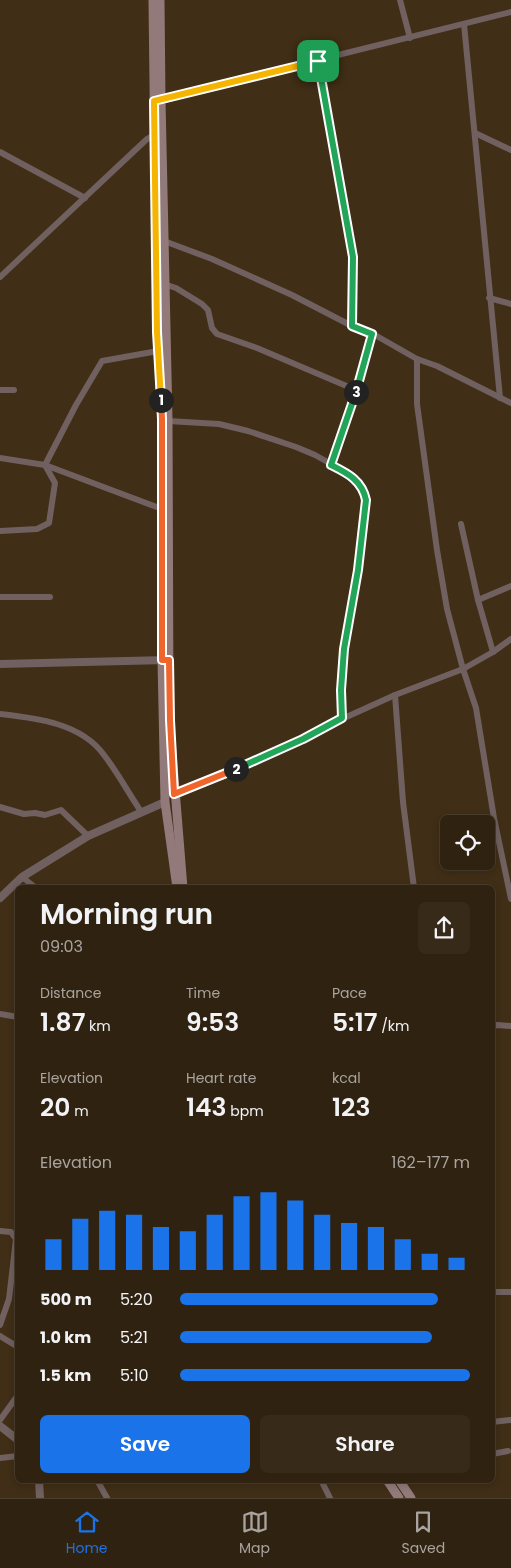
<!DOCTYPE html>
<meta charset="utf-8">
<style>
:root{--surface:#302210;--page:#382a19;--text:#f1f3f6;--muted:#a8a49f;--line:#4b3f30;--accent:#1a73e8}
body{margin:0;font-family:Poppins,sans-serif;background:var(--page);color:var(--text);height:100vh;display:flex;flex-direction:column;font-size:19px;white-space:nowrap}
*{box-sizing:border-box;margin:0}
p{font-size:16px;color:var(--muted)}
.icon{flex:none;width:28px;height:28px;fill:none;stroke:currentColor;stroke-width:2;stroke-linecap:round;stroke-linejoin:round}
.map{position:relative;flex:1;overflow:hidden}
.drawer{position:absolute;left:15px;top:885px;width:480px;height:598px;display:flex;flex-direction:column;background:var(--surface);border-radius:8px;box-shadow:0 2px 8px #0003,0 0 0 1px var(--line)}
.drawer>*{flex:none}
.controls{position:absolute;left:440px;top:815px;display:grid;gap:10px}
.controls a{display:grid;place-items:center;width:55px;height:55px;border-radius:8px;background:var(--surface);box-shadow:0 2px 8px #0003,0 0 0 1px var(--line);font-size:25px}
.pin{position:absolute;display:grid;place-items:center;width:42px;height:42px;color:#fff;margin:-21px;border-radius:10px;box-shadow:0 2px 8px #0006}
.km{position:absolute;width:25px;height:25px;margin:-12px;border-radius:50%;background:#222;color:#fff;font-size:14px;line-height:25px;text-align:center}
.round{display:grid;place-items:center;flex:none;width:52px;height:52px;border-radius:8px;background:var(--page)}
.overview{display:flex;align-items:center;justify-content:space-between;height:85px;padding:0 25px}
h1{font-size:28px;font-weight:600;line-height:38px}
.metrics{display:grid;grid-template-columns:repeat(3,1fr);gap:8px;height:85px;padding:5px 25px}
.metrics div{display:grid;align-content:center}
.metrics b{font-size:25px;font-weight:600}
.metrics small{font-size:14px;font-weight:400}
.metrics p{font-size:14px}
.chart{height:140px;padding:10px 25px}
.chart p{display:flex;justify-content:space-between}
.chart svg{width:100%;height:90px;margin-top:5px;stroke:var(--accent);stroke-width:6}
.button{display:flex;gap:10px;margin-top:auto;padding:10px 25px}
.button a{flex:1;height:58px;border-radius:8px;background:var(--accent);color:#fff;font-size:20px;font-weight:600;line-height:58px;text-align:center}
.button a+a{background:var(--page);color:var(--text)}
ul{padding:0 25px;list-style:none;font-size:16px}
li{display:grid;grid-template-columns:80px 60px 1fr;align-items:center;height:38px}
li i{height:12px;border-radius:6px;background:var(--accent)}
.tabs{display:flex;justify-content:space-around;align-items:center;height:70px;border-top:1px solid var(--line);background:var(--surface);font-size:14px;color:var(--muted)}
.tabs a{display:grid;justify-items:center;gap:2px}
.tabs .current{color:var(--accent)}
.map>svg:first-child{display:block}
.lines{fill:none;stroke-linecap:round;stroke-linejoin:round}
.minor{stroke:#706060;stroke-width:6}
.tertiary{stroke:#706060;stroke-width:8}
.secondary{stroke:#937a7a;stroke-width:9}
.split-1-casing{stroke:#fff;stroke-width:10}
.split-2-casing{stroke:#fff;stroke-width:10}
.split-3-casing{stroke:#fff;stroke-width:10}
.split-4-casing{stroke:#fff;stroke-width:10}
.split-1{stroke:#f5b400;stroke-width:6}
.split-2{stroke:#f0652b;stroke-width:6}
.split-3{stroke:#22a559;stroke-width:6}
.split-4{stroke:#22a559;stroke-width:6}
</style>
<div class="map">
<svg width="511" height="1498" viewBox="0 0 511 1498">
<rect width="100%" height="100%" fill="#402e16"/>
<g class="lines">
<g class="minor">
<path d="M400,0L410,38"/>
<path d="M464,24L500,398"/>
<path d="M318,61L353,257L352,326"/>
<path d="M157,100L511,12"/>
<path d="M475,133L511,150"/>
<path d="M0,152L85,198"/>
<path d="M164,241L212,259L292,295L352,326L375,335L417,359L437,366L511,403"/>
<path d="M0,277L147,139L154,135"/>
<path d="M164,284L176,288L202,304L208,310L212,328L217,334L257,348L356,390"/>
<path d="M489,298L511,304"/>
<path d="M417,359V404L437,550L447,609L463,669L476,708L494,818L511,899"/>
<path d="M0,390H14"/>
<path d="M168,421L219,424L248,431L296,447L315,455L351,475L366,496L358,570L344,649L341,690L342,719"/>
<path d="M0,458L45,465L162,509"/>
<path d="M45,465L76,405L102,361L158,351"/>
<path d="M331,465L350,411L372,334"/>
<path d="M461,524L478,600L493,652"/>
<path d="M0,531L37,529L49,523L55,483L45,465"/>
<path d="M0,597H50"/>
<path d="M478,600L511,586"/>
<path d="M395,695L403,802L414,888"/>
<path d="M0,714C36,718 81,723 104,755C118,773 129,794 142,813"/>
<path d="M174,793L303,739L342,719L395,695L463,669L493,652L511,639"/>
<path d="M0,807L24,814L35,813L45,815L61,810L88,836"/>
<path d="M22,877L36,888"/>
<path d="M0,1014L18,1017"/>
<path d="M492,1027L497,1025L511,1026"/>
<path d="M0,1231L11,1232L16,1239L9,1299L0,1325"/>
<path d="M492,1292H511"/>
<path d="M0,1336L18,1347"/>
<path d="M0,1420L18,1395"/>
<path d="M492,1422L511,1420"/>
<path d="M492,1454L508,1451"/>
<path d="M0,1458L18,1456"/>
<path d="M97,1480L107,1498"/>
<path d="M321,1480L330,1498"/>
</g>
<g class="tertiary">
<path d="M0,664L168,660"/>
<path d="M0,898L22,877L88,836L165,802"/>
<path d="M0,1426L18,1440"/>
<path d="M39,1480L40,1498"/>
</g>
<g class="secondary">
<path d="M153,0L157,332L162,419V660L165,802L177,888"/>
<path d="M160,0L161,100L168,421L169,708"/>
<path d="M170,728L183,888"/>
<path d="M387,1480L399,1498"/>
<path d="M399,1480L411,1498"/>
</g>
</g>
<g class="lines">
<defs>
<path id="split-1" d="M161,400L157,332L154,101L318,61"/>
<path id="split-2" d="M161,400L162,419V660H169L170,720L174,794L236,769"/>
<path id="split-3" d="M236,769L303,739L342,718L341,690L344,649L358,570L366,500C362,480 347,473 331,465L356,392"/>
<path id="split-4" d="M318,61L353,257L352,326L372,334L356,392"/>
</defs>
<use href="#split-1" class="split-1-casing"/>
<use href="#split-2" class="split-2-casing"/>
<use href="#split-3" class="split-3-casing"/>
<use href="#split-4" class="split-4-casing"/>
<use href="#split-1" class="split-1"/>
<use href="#split-2" class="split-2"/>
<use href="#split-3" class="split-3"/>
<use href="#split-4" class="split-4"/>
</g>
</svg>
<div class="controls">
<a><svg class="icon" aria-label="locate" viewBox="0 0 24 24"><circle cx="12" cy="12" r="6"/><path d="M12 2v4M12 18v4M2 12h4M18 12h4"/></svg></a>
</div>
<div class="pin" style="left:318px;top:61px;background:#1e9e55"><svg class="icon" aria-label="arrive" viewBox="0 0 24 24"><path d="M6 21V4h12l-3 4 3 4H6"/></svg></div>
<b class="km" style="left:161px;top:400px">1</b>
<b class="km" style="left:236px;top:769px">2</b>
<b class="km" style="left:356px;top:392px">3</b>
<section class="drawer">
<div class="overview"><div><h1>Morning run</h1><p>09:03</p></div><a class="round"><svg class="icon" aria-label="share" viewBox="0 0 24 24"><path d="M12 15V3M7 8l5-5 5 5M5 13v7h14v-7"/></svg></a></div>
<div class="metrics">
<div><p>Distance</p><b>1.87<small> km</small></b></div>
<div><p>Time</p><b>9:53</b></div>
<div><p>Pace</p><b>5:17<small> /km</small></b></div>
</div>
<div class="metrics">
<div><p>Elevation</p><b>20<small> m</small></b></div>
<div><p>Heart rate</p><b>143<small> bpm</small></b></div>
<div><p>kcal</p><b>123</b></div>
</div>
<div class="chart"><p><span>Elevation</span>162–177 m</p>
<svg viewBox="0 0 160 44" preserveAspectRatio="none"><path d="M5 44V29M15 44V19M25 44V15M35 44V17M45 44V23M55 44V25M65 44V17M75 44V8M85 44V6M95 44V10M105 44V17M115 44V21M125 44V23M135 44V29M145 44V36M155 44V38"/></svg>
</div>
<ul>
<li><b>500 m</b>5:20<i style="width:89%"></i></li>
<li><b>1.0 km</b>5:21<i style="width:87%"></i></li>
<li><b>1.5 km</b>5:10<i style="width:100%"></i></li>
</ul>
<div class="button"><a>Save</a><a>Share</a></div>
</section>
</div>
<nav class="tabs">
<a class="current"><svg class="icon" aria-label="home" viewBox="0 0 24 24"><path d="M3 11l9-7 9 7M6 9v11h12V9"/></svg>Home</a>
<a><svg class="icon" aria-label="map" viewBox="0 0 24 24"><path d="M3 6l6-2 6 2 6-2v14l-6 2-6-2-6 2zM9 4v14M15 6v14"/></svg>Map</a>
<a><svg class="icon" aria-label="saved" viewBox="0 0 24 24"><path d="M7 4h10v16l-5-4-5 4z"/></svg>Saved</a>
</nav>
